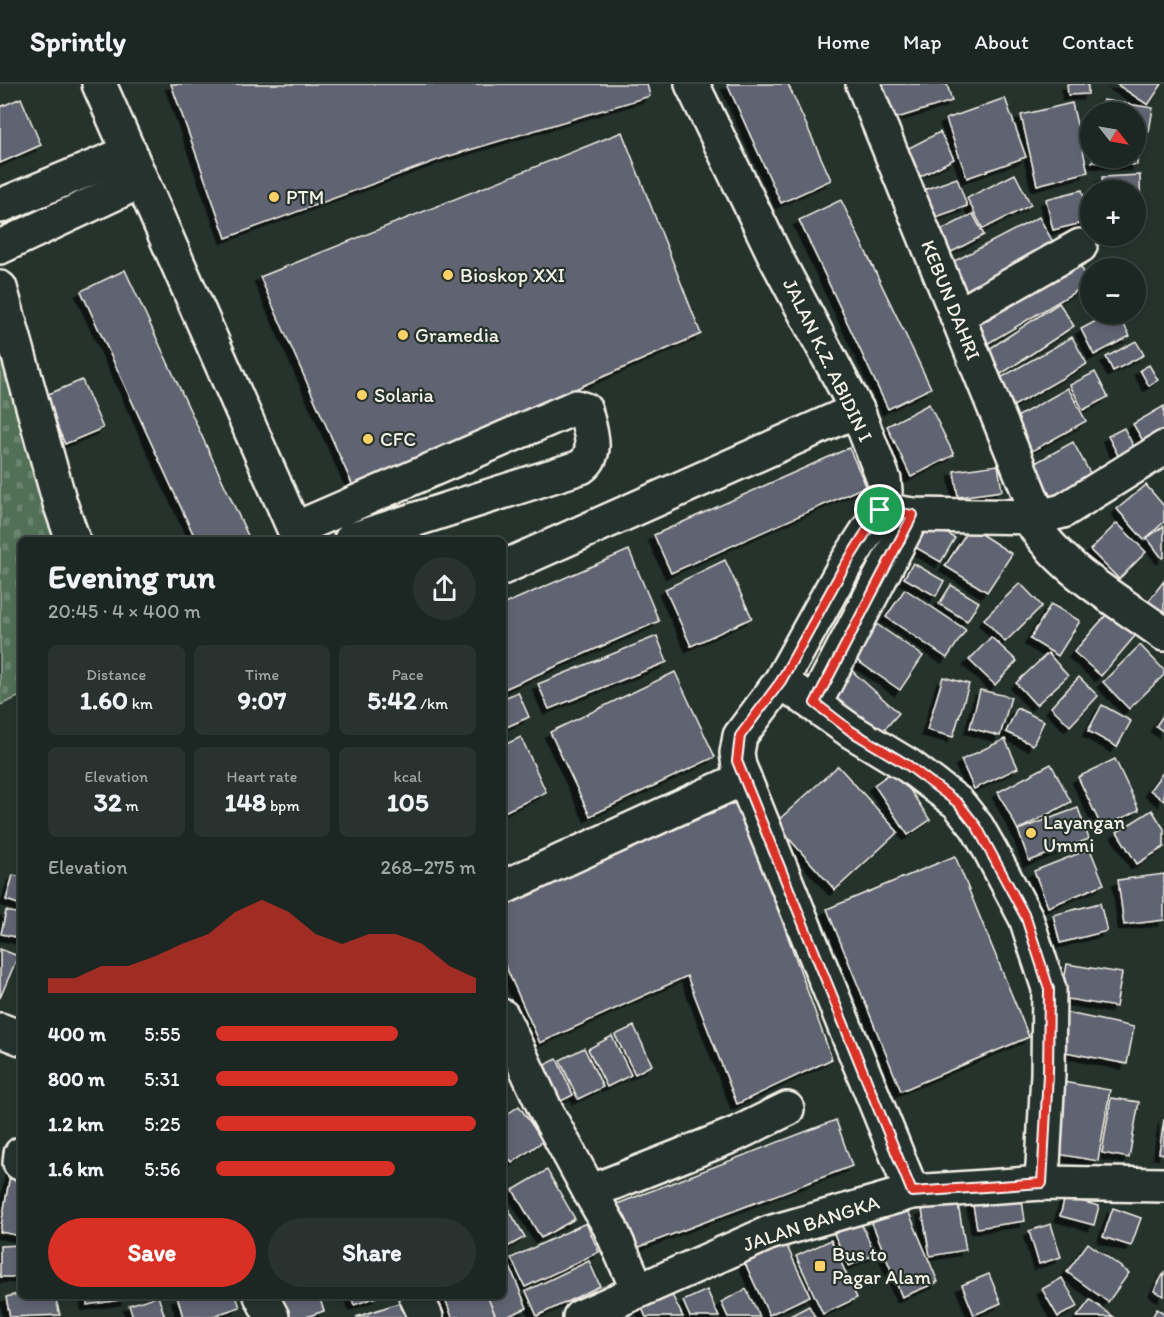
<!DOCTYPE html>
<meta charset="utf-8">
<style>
:root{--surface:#1c2622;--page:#29322f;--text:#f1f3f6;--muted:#a0a5a5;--line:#3a4340;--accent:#d93025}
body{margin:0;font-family:Itim,sans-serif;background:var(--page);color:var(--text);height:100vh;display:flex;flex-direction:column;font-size:22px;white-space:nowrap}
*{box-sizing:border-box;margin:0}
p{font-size:20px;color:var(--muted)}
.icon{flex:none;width:33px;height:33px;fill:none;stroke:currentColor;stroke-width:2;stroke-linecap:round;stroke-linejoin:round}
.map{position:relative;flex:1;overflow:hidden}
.panel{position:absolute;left:18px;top:453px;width:488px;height:762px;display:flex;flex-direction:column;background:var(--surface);border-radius:9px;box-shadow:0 3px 9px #0003,0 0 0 2px var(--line)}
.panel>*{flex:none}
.needle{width:39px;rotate:121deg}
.buttons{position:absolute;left:1080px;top:18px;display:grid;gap:12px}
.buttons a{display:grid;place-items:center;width:66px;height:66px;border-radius:50%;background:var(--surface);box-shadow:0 3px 9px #0003,0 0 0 2px var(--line);font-size:30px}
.pin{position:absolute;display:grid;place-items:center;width:51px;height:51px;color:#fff;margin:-26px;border:3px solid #fff;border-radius:50%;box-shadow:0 2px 6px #0007}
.round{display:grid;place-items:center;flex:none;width:63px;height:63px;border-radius:32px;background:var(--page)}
.head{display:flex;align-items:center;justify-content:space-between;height:102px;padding:0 30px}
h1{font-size:33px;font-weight:800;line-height:45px}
.stats{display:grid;grid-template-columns:repeat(3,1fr);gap:9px;height:102px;padding:6px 30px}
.stats div{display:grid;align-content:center;border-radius:9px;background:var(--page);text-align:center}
.stats b{font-size:26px;font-weight:800}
.stats small{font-size:16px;font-weight:400}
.stats p{font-size:16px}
.chart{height:168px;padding:12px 30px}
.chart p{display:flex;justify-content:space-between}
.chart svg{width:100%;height:108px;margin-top:6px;fill:var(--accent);opacity:.7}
.cta{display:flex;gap:12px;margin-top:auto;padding:12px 30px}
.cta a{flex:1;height:69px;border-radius:36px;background:var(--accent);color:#fff;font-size:24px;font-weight:800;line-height:69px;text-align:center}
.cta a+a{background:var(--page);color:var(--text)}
ul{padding:0 30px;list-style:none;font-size:20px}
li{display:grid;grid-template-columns:96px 72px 1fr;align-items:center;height:45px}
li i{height:15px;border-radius:8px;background:var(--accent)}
header{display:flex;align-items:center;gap:36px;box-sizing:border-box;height:84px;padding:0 30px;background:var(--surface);border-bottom:2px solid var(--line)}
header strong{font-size:28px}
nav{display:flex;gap:33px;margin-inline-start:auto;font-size:21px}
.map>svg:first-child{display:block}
.cemetery{fill:url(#cemetery-stones);stroke:#a2b0a0;stroke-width:1.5}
.building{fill:#616471;stroke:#f4f1e8;stroke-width:1.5;filter:url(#shadow)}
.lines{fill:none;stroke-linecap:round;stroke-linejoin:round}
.minor-casing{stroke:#f4f1e8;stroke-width:38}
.minor{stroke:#26332d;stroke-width:33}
.route-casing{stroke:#fff;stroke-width:12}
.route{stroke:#d93025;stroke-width:8}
.poi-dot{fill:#ffd166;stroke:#26332d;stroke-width:2}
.labels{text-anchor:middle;stroke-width:4.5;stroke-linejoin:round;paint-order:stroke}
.poi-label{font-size:20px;fill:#f4f1e8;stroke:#26332d;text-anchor:start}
.street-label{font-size:20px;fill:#f4f1e8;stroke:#26332d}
</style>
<header>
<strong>Sprintly</strong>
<nav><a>Home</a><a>Map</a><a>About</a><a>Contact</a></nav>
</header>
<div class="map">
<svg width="1164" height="1233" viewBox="0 0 1164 1233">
<defs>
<pattern id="cemetery-stones" width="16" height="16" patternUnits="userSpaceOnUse" patternTransform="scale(1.5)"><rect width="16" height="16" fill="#516f57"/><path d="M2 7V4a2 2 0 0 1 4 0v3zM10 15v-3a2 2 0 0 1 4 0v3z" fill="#6b846f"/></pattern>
<filter id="shadow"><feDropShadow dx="-5.5" dy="5.5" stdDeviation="0" flood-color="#0009"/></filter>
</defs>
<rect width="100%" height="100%" fill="#26332d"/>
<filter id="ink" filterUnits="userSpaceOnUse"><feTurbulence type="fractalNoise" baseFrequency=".0167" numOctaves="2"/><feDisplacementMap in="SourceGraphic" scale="12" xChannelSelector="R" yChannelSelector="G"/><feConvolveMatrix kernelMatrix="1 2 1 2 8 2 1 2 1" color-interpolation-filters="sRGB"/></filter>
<g filter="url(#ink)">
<path class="cemetery" d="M0,243L65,456H21V612L0,621Z"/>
<g class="building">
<path d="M171,0H647L650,12L446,73L226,154Z"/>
<path d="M727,0H788L831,96L781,119Z"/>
<path d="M873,0H947L952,17L884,38Z"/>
<path d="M1067,0H1088V10L1068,11Z"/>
<path d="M1116,0H1162L1148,21Z"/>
<path d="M21,14L41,61L0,79V23Z"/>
<path d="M1005,14L1026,73L967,94L946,35Z"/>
<path d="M1103,16L1153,24L1149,48L1136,46V28H1101Z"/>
<path d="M1072,19L1088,88L1037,101L1021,31Z"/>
<path d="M622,48L701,250L353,402L260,193Z"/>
<path d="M940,48L954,75L908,99L895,71Z"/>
<path d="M1136,56H1139L1137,81L1092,78L1093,74H1136Z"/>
<path d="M1015,90L1031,121L983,145L967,114Z"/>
<path d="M1140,91L1141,143H1136V106H1103L1102,93Z"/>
<path d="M957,94L967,122L922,138L912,110Z"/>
<path d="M1082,106L1090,137L1053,146L1046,115Z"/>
<path d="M841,116L931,304L888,325L799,136Z"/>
<path d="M973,130L984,151L942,173L931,151Z"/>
<path d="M1039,133L1054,160L957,211L943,183Z"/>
<path d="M1075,172L1090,199L980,264L964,238Z"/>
<path d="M125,186L250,456H196L81,207Z"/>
<path d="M1059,219L1074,242L998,292L983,269Z"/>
<path d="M1109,230H1118L1130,252L1094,271L1081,245Z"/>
<path d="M1072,253L1087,280L1005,327L990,300Z"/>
<path d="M1136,257L1144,271L1113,287L1106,273Z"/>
<path d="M1149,281L1158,296L1149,302L1140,286Z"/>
<path d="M1095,288L1108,313L1083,326L1070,301Z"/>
<path d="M82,296L103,344L65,360L44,312Z"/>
<path d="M1068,304L1086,337L1025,371L1008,338Z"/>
<path d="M929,320L954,371L911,393L887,342Z"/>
<path d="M1164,322V356L1148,365L1133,340Z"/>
<path d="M1124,344L1137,369L1121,377L1108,352Z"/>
<path d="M1073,358L1091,391L1044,417L1026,384Z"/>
<path d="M849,364L866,402L671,489L654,451Z"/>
<path d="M998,381L1002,407L958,413L954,387Z"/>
<path d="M1146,401L1164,422V438L1144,456L1117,425Z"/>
<path d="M929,439L955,454L941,478L915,463Z"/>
<path d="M1117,439L1146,468L1119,495L1090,466Z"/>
<path d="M1164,442V473L1162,474L1147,454Z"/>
<path d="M970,443L1012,470L987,508L945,482Z"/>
<path d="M629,466L659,537L502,606V521Z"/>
<path d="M725,476L752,534L691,562L665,505Z"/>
<path d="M913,479L944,497L936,512L904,494Z"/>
<path d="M1164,497V539L1144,523Z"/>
<path d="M1020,499L1042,522L1005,558L984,535Z"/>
<path d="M951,501L979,518L967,537L939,520Z"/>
<path d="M905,505L966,546L947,574L886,533Z"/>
<path d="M1051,520L1080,537L1058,572L1030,555Z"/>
<path d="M1113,523L1140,546L1101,592L1074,568Z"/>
<path d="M872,537L923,572L900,606L849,571Z"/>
<path d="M657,552L667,578L549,625L538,600Z"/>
<path d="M991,553L1017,577L995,601L969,576Z"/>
<path d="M1140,561L1164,586V591L1129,625L1103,598Z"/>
<path d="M1048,569L1068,592L1036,621L1016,599Z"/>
<path d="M851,586L899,629L876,655L827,612Z"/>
<path d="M675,588L715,673L590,732L550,648Z"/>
<path d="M943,593L969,600L953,653L927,646Z"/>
<path d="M1079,593L1098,612L1070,642L1051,623Z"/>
<path d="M980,606L1011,613L1000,652L970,644Z"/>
<path d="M518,608L529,633L502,645V615Z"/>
<path d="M1102,621L1131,637L1117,663L1088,647Z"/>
<path d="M1017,624L1044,637L1033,661L1006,648Z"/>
<path d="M1164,630V648L1156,642Z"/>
<path d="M521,653L546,708L502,729V662Z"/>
<path d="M1005,655L1018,684L974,705L961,676Z"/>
<path d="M1115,675L1139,726L1102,744L1078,693Z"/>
<path d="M1051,680L1071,718L1018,746L998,708Z"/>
<path d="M838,682L898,748L835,806L775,739Z"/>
<path d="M896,685L930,736L908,751L874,701Z"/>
<path d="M1164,687V717L1150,706Z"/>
<path d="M739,717L832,975L737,1020L687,892L540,959L502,874V822Z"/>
<path d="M1078,724L1089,755L1029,777L1018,746Z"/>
<path d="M1152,726L1164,745V763L1137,780L1117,748Z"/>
<path d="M1090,765L1104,800L1048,823L1034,787Z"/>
<path d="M955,772L1029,953L901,1007L827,825Z"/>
<path d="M1164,790V836L1124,841L1118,796Z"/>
<path d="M13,791L21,793V821L6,816Z"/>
<path d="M1100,819L1107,847L1060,859L1053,831Z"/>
<path d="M6,827L21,830V854L1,850Z"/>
<path d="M0,865L18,872L0,914Z"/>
<path d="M1067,880L1122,889L1116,923L1061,914Z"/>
<path d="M1058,927L1134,943L1127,980L1050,965Z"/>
<path d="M634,942L652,981L635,990L615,951Z"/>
<path d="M612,952L631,991L607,1003L588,965Z"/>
<path d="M584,964L603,1003L578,1015L560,976Z"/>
<path d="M557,975L573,1011L555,1020L538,984Z"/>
<path d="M1063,998L1110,1006L1098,1077L1051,1069Z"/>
<path d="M1111,1014L1139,1018L1129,1074L1102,1069Z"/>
<path d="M519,1022L543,1057L512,1079L502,1065V1034Z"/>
<path d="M1164,1035V1070L1159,1069Z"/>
<path d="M836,1036L852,1082L634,1165L617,1120Z"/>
<path d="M11,1085L21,1086V1152L0,1148Z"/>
<path d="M547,1086L575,1135L541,1154L513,1106Z"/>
<path d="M1021,1109L1025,1137L977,1144L972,1116Z"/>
<path d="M1065,1113L1099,1122L1094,1141L1060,1132Z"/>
<path d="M958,1120L966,1166L930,1172L922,1126Z"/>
<path d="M506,1121L525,1153L502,1166V1123Z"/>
<path d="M907,1124L938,1198L902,1213L872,1139Z"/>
<path d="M1113,1124L1141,1134L1131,1162L1103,1153Z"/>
<path d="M860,1137L875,1170L849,1182L834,1150Z"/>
<path d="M586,1139L599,1168L525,1203L511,1174Z"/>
<path d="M1051,1140L1061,1173L1039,1180L1029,1147Z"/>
<path d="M831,1156L857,1214L823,1230L796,1172Z"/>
<path d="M785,1158L810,1212L769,1231L744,1177Z"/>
<path d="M1088,1159L1129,1189L1108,1218L1067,1188Z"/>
<path d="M21,1161V1193H0V1162Z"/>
<path d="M589,1177L600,1202L537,1232L526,1207Z"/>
<path d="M508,1178L527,1224L506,1233H496L487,1212H502V1180Z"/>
<path d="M1164,1189V1212L1154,1207Z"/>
<path d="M989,1190L1001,1219L974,1231L962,1201Z"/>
<path d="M1062,1194L1078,1222L1058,1233L1042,1205Z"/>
<path d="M746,1205L760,1233H728L721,1218Z"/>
<path d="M707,1206L719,1233H690L683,1217Z"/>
<path d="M21,1209V1212H55L60,1231L10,1233L6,1213Z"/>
<path d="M671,1209L683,1233H646L642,1224Z"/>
<path d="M86,1212H126V1215L87,1221Z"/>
<path d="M158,1212L165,1233H133L129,1221Z"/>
<path d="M177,1212H236L240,1223L210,1233H183Z"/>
<path d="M280,1212H319L324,1227L306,1233H286Z"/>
<path d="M351,1212H379L354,1221Z"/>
<path d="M444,1212H487L496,1233H452Z"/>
<path d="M1090,1216L1114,1233H1077Z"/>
<path d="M402,1218L407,1233H356Z"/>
<path d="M809,1222L815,1233H788Z"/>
<path d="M1157,1225L1164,1229V1233H1152Z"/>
</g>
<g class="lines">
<defs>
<g id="minor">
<path d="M99,0L299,456"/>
<path d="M692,0L776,174L857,326L884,396L885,407L881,426L844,483L781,597L740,652L737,669L739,682L912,1108"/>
<path d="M863,0L1039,433"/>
<path d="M0,122L130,68"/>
<path d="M0,163L141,97"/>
<path d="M0,204L60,419L73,456"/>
<path d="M957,232L1080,162"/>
<path d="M881,426L913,431L1039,433L1063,427L1164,364"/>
<path d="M1030,435C1059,485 1118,516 1164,550"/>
<path d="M295,445L576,323L585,326C590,347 600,369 581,383L351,456"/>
<path d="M502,484L857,326"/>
<path d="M781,597L851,647L909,682L958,719L977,743L990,766L1026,834L1049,905L1048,990L1042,1099"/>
<path d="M815,619L913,431"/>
<path d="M502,804L744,694"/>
<path d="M502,932L547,1029L590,1108"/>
<path d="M0,946L21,954"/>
<path d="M20,1079L21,1070"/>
<path d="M638,1206L610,1143L590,1108L736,1050L787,1025"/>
<path d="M261,1212L272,1233"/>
<path d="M416,1212L426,1233"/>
<path d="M580,1233L769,1149L912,1108L1042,1099L1164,1101"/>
</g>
</defs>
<use href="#minor" class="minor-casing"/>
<use href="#minor" class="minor"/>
</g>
</g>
<g class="lines" filter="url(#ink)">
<defs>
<path id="route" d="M880,426L913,431L815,619L851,647L909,682L958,719L977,743L1026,834L1049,905L1048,990L1042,1099L912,1108L737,677L740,652L781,597L844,483Z"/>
</defs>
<use href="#route" class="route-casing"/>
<use href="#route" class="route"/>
</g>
<g class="poi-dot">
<circle cx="274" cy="113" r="6"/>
<circle cx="448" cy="191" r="6"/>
<circle cx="403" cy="251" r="6"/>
<circle cx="362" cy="311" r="6"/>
<circle cx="368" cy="355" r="6"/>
<circle cx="1031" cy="749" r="6"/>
<rect x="814" y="1176" width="12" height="12" rx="3"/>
</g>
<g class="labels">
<g class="poi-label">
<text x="286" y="120">PTM</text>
<text x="460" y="198">Bioskop XXI</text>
<text x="415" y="258">Gramedia</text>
<text x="374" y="318">Solaria</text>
<text x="380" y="362">CFC</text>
<text x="1043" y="745">Layangan<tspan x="1043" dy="23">Ummi</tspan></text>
<text x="832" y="1177">Bus to<tspan x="832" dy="23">Pagar Alam</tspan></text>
</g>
<g class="street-label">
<text transform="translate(951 216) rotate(68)" y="7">KEBUN DAHRI</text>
<text transform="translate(828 276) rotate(64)" y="7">JALAN K.Z. ABIDIN I</text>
<text transform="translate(811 1139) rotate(-18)" y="7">JALAN BANGKA</text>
</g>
</g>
</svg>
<div class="buttons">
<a><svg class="needle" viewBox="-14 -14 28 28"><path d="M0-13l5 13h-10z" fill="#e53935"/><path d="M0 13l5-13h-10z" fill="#a0a5a5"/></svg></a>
<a>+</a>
<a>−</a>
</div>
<div class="pin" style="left:880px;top:426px;background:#1e9e55"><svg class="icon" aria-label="arrive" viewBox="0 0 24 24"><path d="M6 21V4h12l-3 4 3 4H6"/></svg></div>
<section class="panel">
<div class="head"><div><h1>Evening run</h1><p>20:45 · 4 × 400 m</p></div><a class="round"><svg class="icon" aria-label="share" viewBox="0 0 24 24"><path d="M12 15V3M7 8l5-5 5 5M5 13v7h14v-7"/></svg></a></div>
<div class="stats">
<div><p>Distance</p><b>1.60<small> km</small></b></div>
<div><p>Time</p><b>9:07</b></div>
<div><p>Pace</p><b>5:42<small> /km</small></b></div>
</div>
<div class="stats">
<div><p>Elevation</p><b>32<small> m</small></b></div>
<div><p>Heart rate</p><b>148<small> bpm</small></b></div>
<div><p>kcal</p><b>105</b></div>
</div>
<div class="chart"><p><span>Elevation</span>268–275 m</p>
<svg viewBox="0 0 160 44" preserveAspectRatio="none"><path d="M0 44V38L10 38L20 33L30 33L40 29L50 24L60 20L70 11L80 6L90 11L100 20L110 24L120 20L130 20L140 24L150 33L160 38V44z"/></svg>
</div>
<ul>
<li><b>400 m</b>5:55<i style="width:70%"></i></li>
<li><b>800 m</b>5:31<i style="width:93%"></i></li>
<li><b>1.2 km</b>5:25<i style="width:100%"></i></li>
<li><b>1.6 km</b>5:56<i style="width:69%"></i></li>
</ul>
<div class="cta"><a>Save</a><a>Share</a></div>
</section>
</div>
